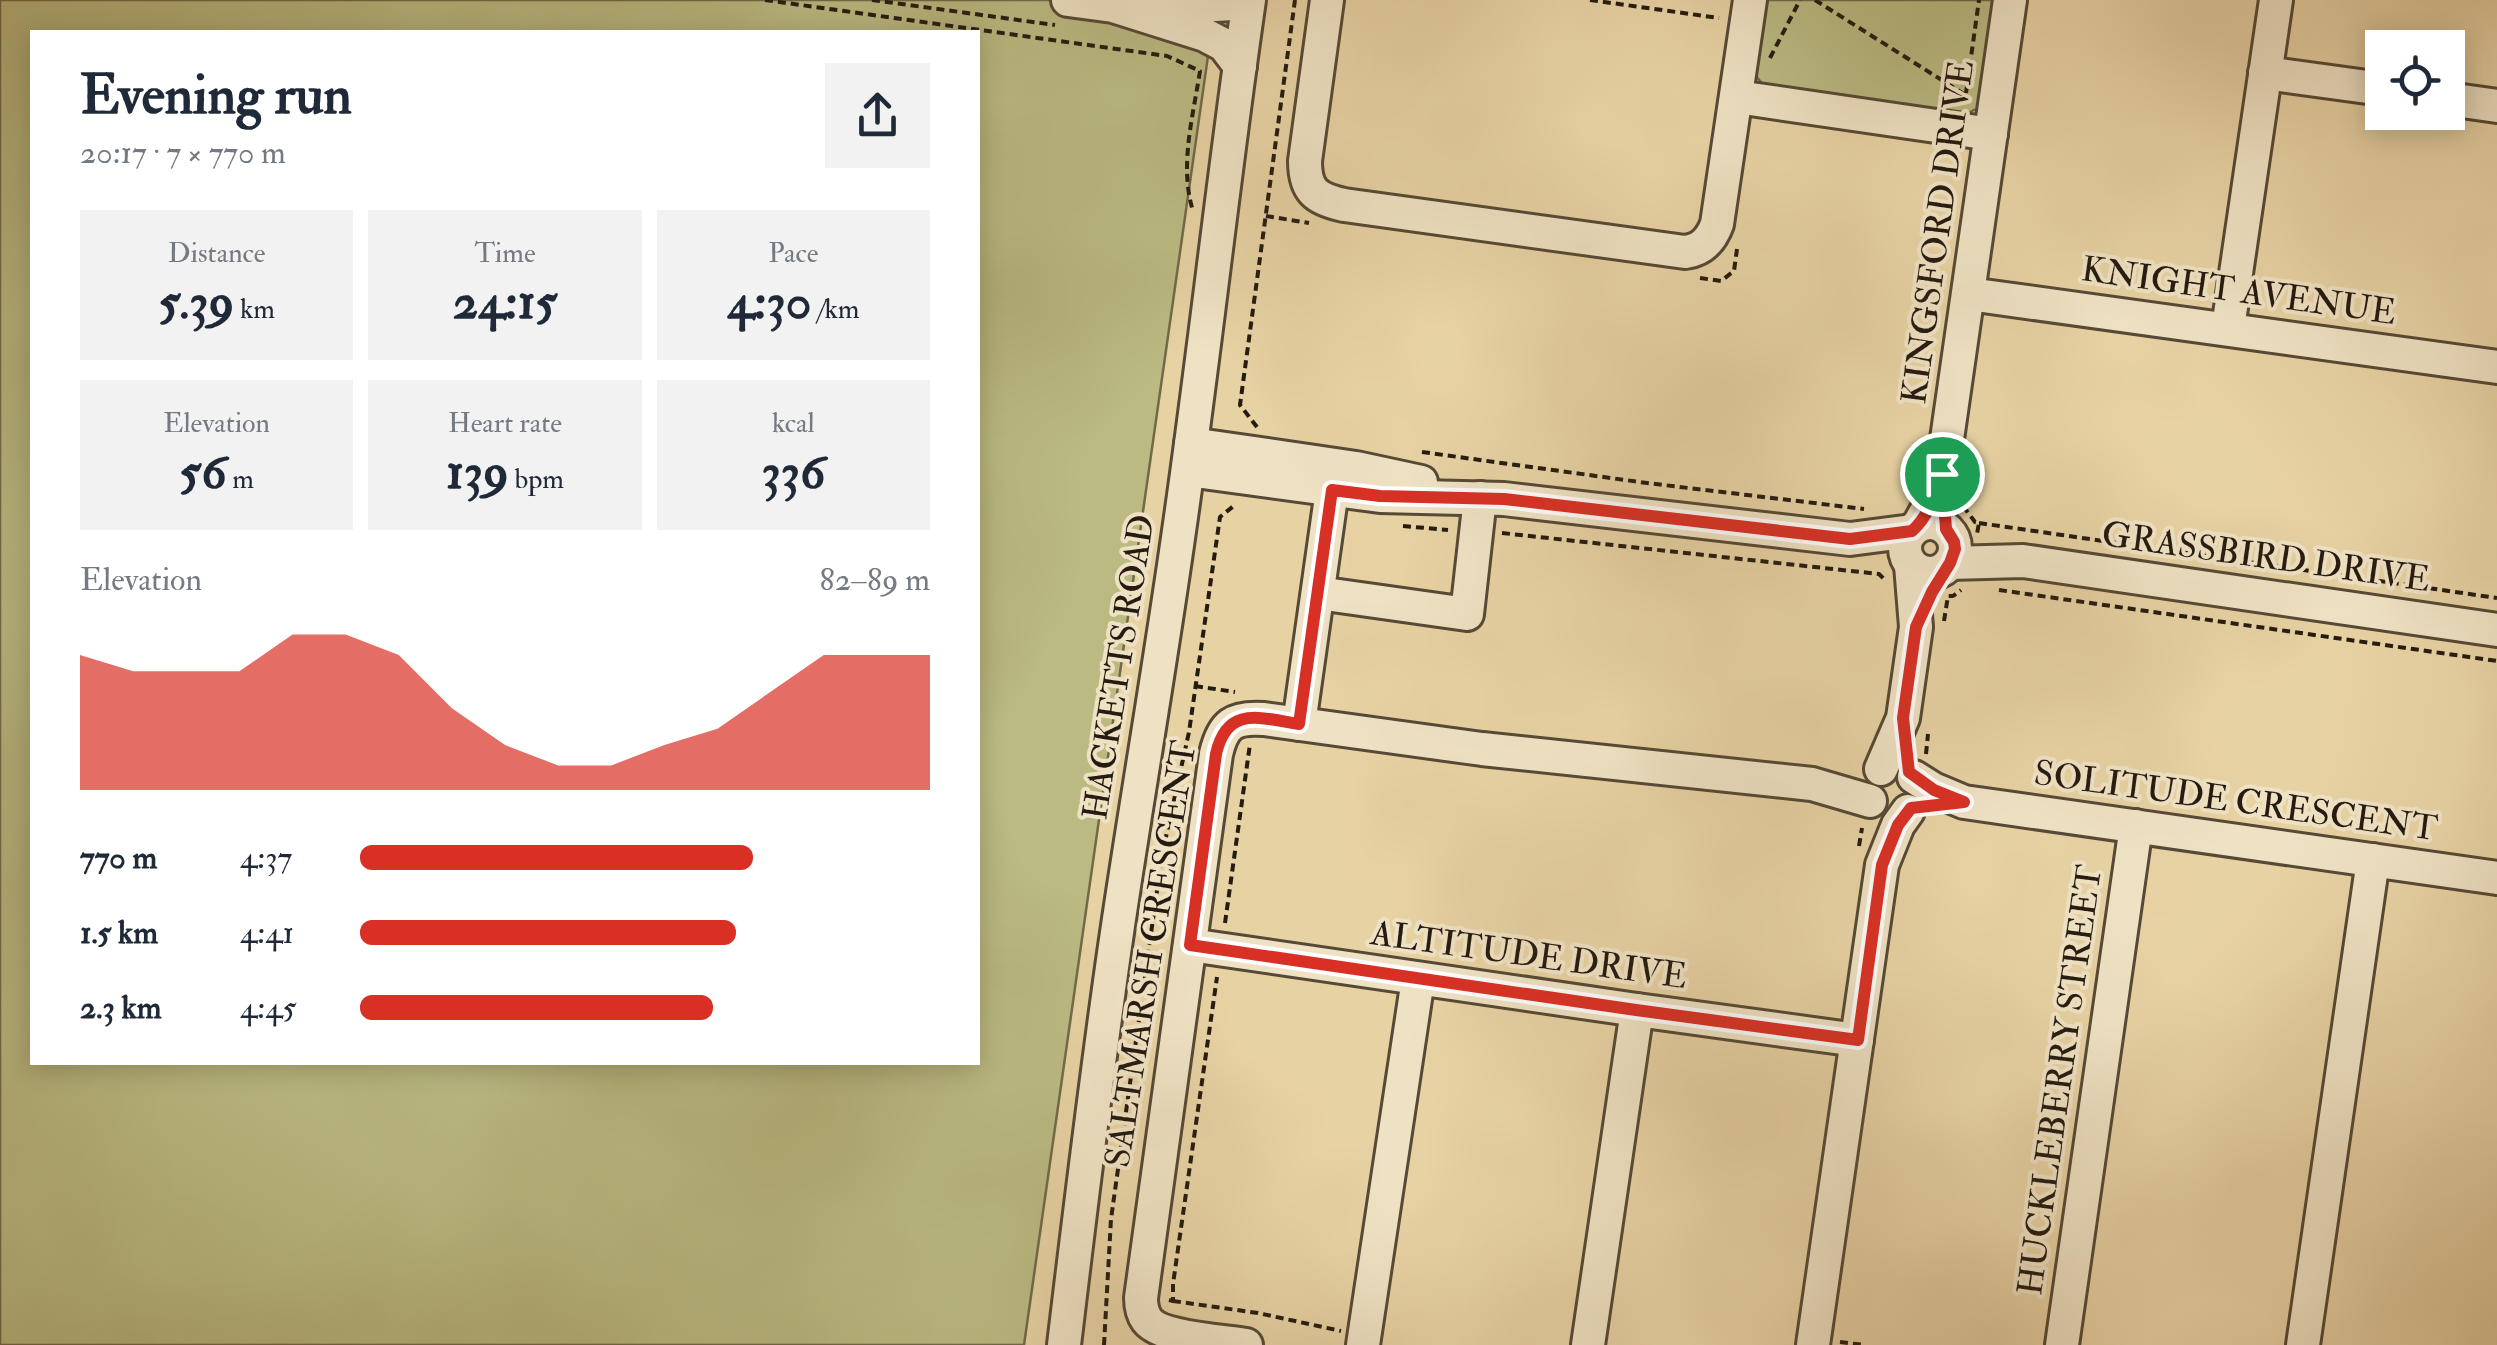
<!DOCTYPE html>
<meta charset="utf-8">
<style>
:root{--surface:#fff;--page:#f2f2f3;--text:#1f2937;--muted:#747a83;--accent:#d93025}
body{margin:0;font-family:"IM FELL Double Pica",serif;background:var(--page);color:var(--text);height:100vh;display:flex;flex-direction:column;font-size:38px;white-space:nowrap}
*{box-sizing:border-box;margin:0}
p{font-size:32px;color:var(--muted)}
.icon{flex:none;width:55px;height:55px;fill:none;stroke:currentColor;stroke-width:2;stroke-linecap:round;stroke-linejoin:round}
.map{position:relative;flex:1;overflow:hidden}
.side{position:absolute;left:30px;top:30px;width:950px;height:1035px;display:flex;flex-direction:column;background:var(--surface);border-radius:0px;box-shadow:0 5px 25px #0003}
.side>*{flex:none}
.tools{position:absolute;left:2365px;top:30px;display:grid;gap:20px}
.tools a{display:grid;place-items:center;width:100px;height:100px;border-radius:0px;background:var(--surface);box-shadow:0 5px 25px #0003;font-size:50px}
.pin{position:absolute;display:grid;place-items:center;width:85px;height:85px;color:#fff;margin:-42px;border:5px solid #fff;border-radius:50%;box-shadow:0 2px 10px #0007}
.round{display:grid;place-items:center;flex:none;width:105px;height:105px;border-radius:0px;background:var(--page)}
.head{display:flex;align-items:center;justify-content:space-between;height:170px;padding:0 50px}
h1{font-size:55px;font-weight:700;line-height:75px}
.figures{display:grid;grid-template-columns:repeat(3,1fr);gap:15px;height:170px;padding:10px 50px}
.figures div{display:grid;align-content:center;border-radius:0px;background:var(--page);text-align:center}
.figures b{font-size:50px;font-weight:700}
.figures small{font-size:28px;font-weight:400}
.figures p{font-size:28px}
.chart{height:280px;padding:20px 50px}
.chart p{display:flex;justify-content:space-between}
.chart svg{width:100%;height:180px;margin-top:10px;fill:var(--accent);opacity:.7}
ul{padding:0 50px;list-style:none;font-size:32px}
li{display:grid;grid-template-columns:160px 120px 1fr;align-items:center;height:75px}
li i{height:25px;border-radius:12px;background:var(--accent)}
.map>svg:first-child{display:block}
.green{fill:#baba82;stroke:#706a49;stroke-width:2.5;fill-rule:evenodd}
.lines{fill:none;stroke-linecap:round;stroke-linejoin:round}
.minor-casing{stroke:#564935;stroke-width:38}
.path{stroke:#251b10;stroke-width:4;stroke-dasharray:8 5;stroke-linecap:butt}
.minor{stroke:#efe2c4;stroke-width:32}
.route-casing{stroke:#fff;stroke-width:20}
.route{stroke:#d93025;stroke-width:12}
.labels{text-anchor:middle;stroke-width:8;stroke-linejoin:round;paint-order:stroke}
.street-label{font-size:35px;fill:#251b10;stroke:#efe2c4}
</style>
<div class="map">
<svg width="2497" height="1345" viewBox="0 0 2497 1345">
<rect width="100%" height="100%" fill="#e7d2a4"/>
<filter id="stains"><feTurbulence type="fractalNoise" baseFrequency=".002" numOctaves="4"/><feColorMatrix values="0 0 0 0 .2 0 0 0 0 .09 0 0 0 0 .02 0 0 0 .5 -.17"/></filter>
<radialGradient id="worn" r=".72"><stop offset=".6" stop-color="#630" stop-opacity="0"/><stop offset="1" stop-color="#630" stop-opacity=".3"/></radialGradient>
<g class="green">
<path d="M0,0H1216L1024,1345H0ZM32,32H978V1062H32Z"/>
<path d="M1761,0H1998L1981,103L1976,109L1962,116L1767,89L1755,75Z"/>
</g>
<g class="lines">
<defs>
<g id="minor">
<path d="M1068,0L1113,6L1205,35L1224,45L1240,66"/>
<path d="M1327,0L1305,161C1305,191 1316,199 1344,205L1685,252C1702,250 1711,240 1717,224L1750,0"/>
<path d="M1133,6C1147,5 1161,3 1176,3C1199,3 1222,9 1244,0"/>
<path d="M2265,73L2382,89"/>
<path d="M1737,97L1991,134"/>
<path d="M2448,99L2497,106"/>
<path d="M1969,294L2497,367"/>
<path d="M2228,328L2276,0"/>
<path d="M1191,444L1356,468L1421,482"/>
<path d="M1188,470L1380,496L1504,499L1850,539L1912,531"/>
<circle cx="1930" cy="548" r="25"/>
<path d="M1918,526L1937,492L1942,474L2010,0"/>
<path d="M1950,563L2023,561L2497,630"/>
<path d="M1318,593L1467,614L1480,498"/>
<path d="M1299,724L1332,490"/>
<path d="M1881,769L1903,718L1916,627L1911,565"/>
<path d="M1914,777L1933,789L1964,802L2497,878"/>
<path d="M1190,945L1637,1010L1857,1040"/>
<path d="M1064,1345C1081,1203 1098,1060 1119,919C1138,792 1160,665 1178,538C1204,359 1223,179 1249,0"/>
<path d="M1246,1345C1223,1341 1160,1338 1147,1320C1142,1313 1141,1306 1141,1298L1216,754C1223,724 1233,717 1264,719L1482,749L1812,784L1870,801"/>
<path d="M1363,1345L1418,979"/>
<path d="M1588,1345L1637,1010"/>
<path d="M1813,1345L1882,865L1898,825L1908,811"/>
<path d="M2062,1345L2136,826"/>
<path d="M2303,1345L2373,860"/>
</g>
</defs>
<use href="#minor" class="minor-casing"/>
<g class="path">
<path d="M765,0L1167,56L1200,71C1193,117 1179,166 1193,211"/>
<path d="M872,0L1055,25"/>
<path d="M1590,0L1719,18"/>
<path d="M1815,0L1967,96"/>
<path d="M1770,58L1800,0"/>
<path d="M1966,93L1979,0"/>
<path d="M2394,114L2429,120"/>
<path d="M1266,216L1309,223"/>
<path d="M1700,278L1721,281L1734,271L1737,249"/>
<path d="M1257,427L1240,405L1295,0"/>
<path d="M1422,452L1647,483L1864,509"/>
<path d="M1963,506L1975,522L1979,523L1977,534"/>
<path d="M1979,523L2497,598"/>
<path d="M1403,526L1448,530"/>
<path d="M1502,533L1879,574L1884,579"/>
<path d="M1999,590L2497,661"/>
<path d="M1944,621L1948,596H1953L1961,590"/>
<path d="M1195,686L1235,692"/>
<path d="M1926,754L1928,734"/>
<path d="M1859,846L1862,828"/>
<path d="M1225,923L1250,744"/>
<path d="M1169,1300L1173,1301V1284L1217,977"/>
<path d="M1173,1301L1258,1313L1341,1331"/>
<path d="M1840,1342L1864,1345"/>
<path d="M1104,1345L1111,1219L1162,855L1189,732L1220,517L1236,504"/>
</g>
<use href="#minor" class="minor"/>
</g>
<g class="lines">
<defs>
<path id="route" d="M1942,474L1946,529L1954,542L1955,549L1950,563L1932,592L1916,627L1903,718L1909,772L1934,790L1964,802L1911,808L1898,825L1882,865L1858,1040L1636,1010L1190,945L1216,754C1227,705 1260,718 1299,724L1332,490L1380,496L1504,499L1850,539L1912,531C1928,517 1936,494 1942,474Z"/>
</defs>
<use href="#route" class="route-casing"/>
<use href="#route" class="route"/>
</g>
<g class="labels">
<g class="street-label">
<text transform="translate(1937 232) rotate(-82)" y="12">KINGSFORD DRIVE</text>
<text transform="translate(2239 290) rotate(8)" y="12">KNIGHT AVENUE</text>
<text transform="translate(2266 556) rotate(8)" y="12">GRASSBIRD DRIVE</text>
<text transform="translate(1118 667) rotate(-81)" y="12">HACKETTS ROAD</text>
<text transform="translate(2236 800) rotate(8)" y="12">SOLITUDE CRESCENT</text>
<text transform="translate(1150 954) rotate(-81)" y="12">SALTMARSH CRESCENT</text>
<text transform="translate(1529 954) rotate(8)" y="12">ALTITUDE DRIVE</text>
<text transform="translate(2059 1080) rotate(-82)" y="12">HUCKLEBERRY STREET</text>
</g>
</g>
<rect width="100%" height="100%" filter="url(#stains)"/>
<rect width="100%" height="100%" fill="url(#worn)"/>
</svg>
<div class="tools">
<a><svg class="icon" aria-label="locate" viewBox="0 0 24 24"><circle cx="12" cy="12" r="6"/><path d="M12 2v4M12 18v4M2 12h4M18 12h4"/></svg></a>
</div>
<div class="pin" style="left:1942px;top:474px;background:#1e9e55"><svg class="icon" aria-label="arrive" viewBox="0 0 24 24"><path d="M6 21V4h12l-3 4 3 4H6"/></svg></div>
<section class="side">
<div class="head"><div><h1>Evening run</h1><p>20:17 · 7 × 770 m</p></div><a class="round"><svg class="icon" aria-label="share" viewBox="0 0 24 24"><path d="M12 15V3M7 8l5-5 5 5M5 13v7h14v-7"/></svg></a></div>
<div class="figures">
<div><p>Distance</p><b>5.39<small> km</small></b></div>
<div><p>Time</p><b>24:15</b></div>
<div><p>Pace</p><b>4:30<small> /km</small></b></div>
</div>
<div class="figures">
<div><p>Elevation</p><b>56<small> m</small></b></div>
<div><p>Heart rate</p><b>139<small> bpm</small></b></div>
<div><p>kcal</p><b>336</b></div>
</div>
<div class="chart"><p><span>Elevation</span>82–89 m</p>
<svg viewBox="0 0 160 44" preserveAspectRatio="none"><path d="M0 44V11L10 15L20 15L30 15L40 6L50 6L60 11L70 24L80 33L90 38L100 38L110 33L120 29L130 20L140 11L150 11L160 11V44z"/></svg>
</div>
<ul>
<li><b>770 m</b>4:37<i style="width:69%"></i></li>
<li><b>1.5 km</b>4:41<i style="width:66%"></i></li>
<li><b>2.3 km</b>4:45<i style="width:62%"></i></li>
</ul>
</section>
</div>
